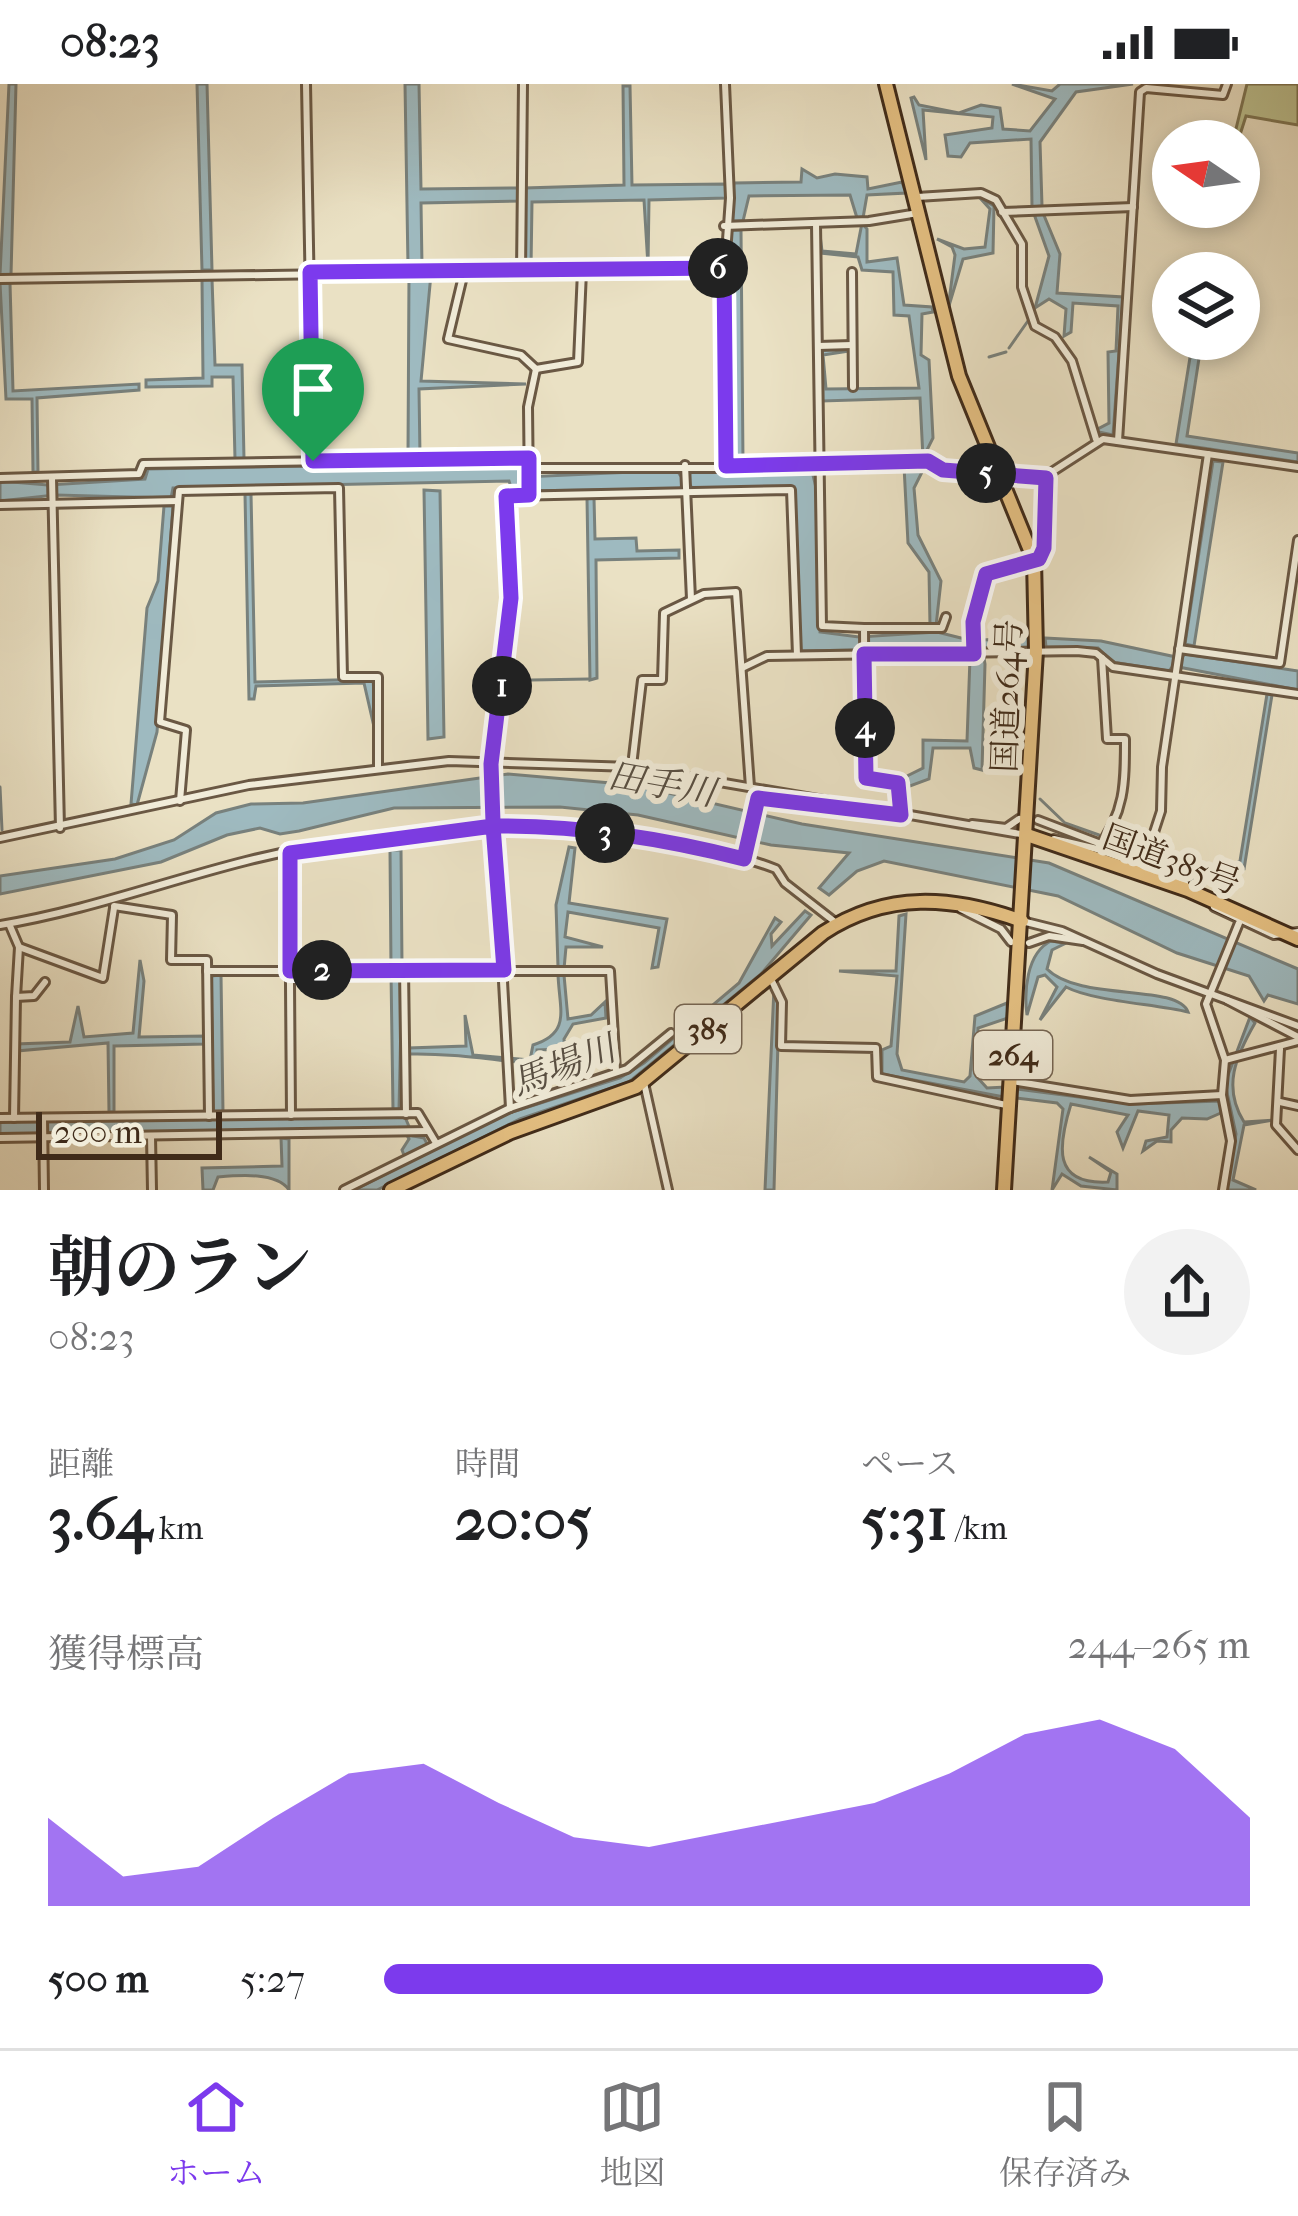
<!DOCTYPE html>
<html lang="ja">
<meta charset="utf-8">
<style>
:root{--surface:#fff;--page:#f2f2f2;--text:#202124;--muted:#757577;--line:#e0e0e0;--accent:#7c3aed}
body{margin:0;font-family:"IM FELL French Canon","Noto Serif JP",serif;background:var(--page);color:var(--text);height:100vh;display:flex;flex-direction:column;font-size:45px;white-space:nowrap}
*{box-sizing:border-box;margin:0}
p{font-size:39px;color:var(--muted)}
.icon{flex:none;width:66px;height:66px;fill:none;stroke:currentColor;stroke-width:2;stroke-linecap:round;stroke-linejoin:round}
.map{position:relative;height:1106px;overflow:hidden}
.panel{display:flex;flex-direction:column;background:var(--surface);flex:1}
.panel>*{flex:none}
.needle{width:78px;rotate:283deg}
.fabs{position:absolute;left:1152px;top:36px;display:grid;gap:24px}
.fabs a{display:grid;place-items:center;width:108px;height:108px;border-radius:50%;background:var(--surface);box-shadow:0 6px 18px #0003;font-size:60px}
.scale{position:absolute;left:36px;bottom:30px;width:186px;box-sizing:border-box;padding-left:12px;border:6px solid #402b19;border-top:0;font-size:33px;line-height:42px;white-space:nowrap;color:#402b19;-webkit-text-stroke:9px #f1ecd9;paint-order:stroke}
.pin{position:absolute;display:grid;place-items:center;width:102px;height:102px;color:#fff;margin:-123px -51px;border-radius:50% 50% 50% 0;rotate:-45deg;box-shadow:0 0 12px #0007}
.pin .icon{rotate:45deg}
.km{position:absolute;width:60px;height:60px;margin:-30px;border-radius:50%;background:#222;color:#fff;font-size:33px;line-height:60px;text-align:center}
.round{display:grid;place-items:center;flex:none;width:126px;height:126px;border-radius:63px;background:var(--page)}
.overview{display:flex;align-items:center;justify-content:space-between;height:204px;padding:0 48px}
h1{font-size:66px;font-weight:700;line-height:90px}
.figures{display:grid;grid-template-columns:repeat(3,1fr);gap:18px;height:204px;padding:12px 48px}
.figures div{display:grid;align-content:center}
.figures b{font-size:60px;font-weight:700}
.figures small{font-size:33px;font-weight:400}
.figures p{font-size:33px}
.chart{height:336px;padding:24px 48px}
.chart p{display:flex;justify-content:space-between}
.chart svg{width:100%;height:216px;margin-top:12px;fill:var(--accent);opacity:.7}
ul{padding:0 48px;list-style:none;font-size:39px}
li{display:grid;grid-template-columns:192px 144px 1fr;align-items:center;height:90px}
li i{height:30px;border-radius:15px;background:var(--accent)}
.status{display:flex;justify-content:space-between;align-items:center;height:84px;padding:0 60px;background:var(--surface);direction:ltr}
.status svg{height:33px;fill:currentColor}
.tab-bar{display:flex;justify-content:space-around;align-items:center;height:168px;border-top:3px solid var(--line);background:var(--surface);font-size:33px;color:var(--muted)}
.tab-bar a{display:grid;justify-items:center;gap:6px}
.tab-bar .active{color:var(--accent)}
.map>svg:first-child{display:block}
.green{fill:#bcc190;stroke:#7e7654;stroke-width:3}
.water{fill:#9ebac0;stroke:#78817d;stroke-width:3}
.lines{fill:none;stroke-linecap:round;stroke-linejoin:round}
.stream{stroke:#78817d;stroke-width:3}
.street-casing{stroke:#6a5844;stroke-width:12}
.highway-casing{stroke:#402b19;stroke-width:18}
.street{stroke:#f1ecd9;stroke-width:6}
.highway{stroke:#e5c082;stroke-width:12}
.route-casing{stroke:#fff;stroke-width:24}
.route{stroke:#7c3aed;stroke-width:15}
.labels{text-anchor:middle;stroke-width:12;stroke-linejoin:round;paint-order:stroke}
.shield{fill:#f1ecd9;stroke:#756553;stroke-width:3}
.shield-label{font-size:30px;font-weight:bold;fill:#402b19}
.street-label{font-size:33px;fill:#402b19;stroke:#f1ecd9}
.water-label{font-size:36px;font-style:italic;fill:#584f43;stroke:#f1ecd9}
</style>
<div class="status"><b>08:23</b><svg viewBox="0 0 49 12"><path d="M0 12V9h3v3zM5 12V6h3v6zM10 12V3h3v9zM15 12V0h3v12zM26 1h20v11H26zM47 4h2v5h-2z"/></svg></div>
<div class="map">
<svg width="1298" height="1106" viewBox="0 0 1298 1106">
<rect width="100%" height="100%" fill="#eae1c4"/>
<filter id="stains"><feTurbulence type="fractalNoise" baseFrequency=".00167" numOctaves="4"/><feColorMatrix values="0 0 0 0 .2 0 0 0 0 .09 0 0 0 0 .02 0 0 0 .5 -.17"/></filter>
<radialGradient id="worn" r=".72"><stop offset=".6" stop-color="#630" stop-opacity="0"/><stop offset="1" stop-color="#630" stop-opacity=".3"/></radialGradient>
<path class="green" d="M1247,0H1298V41L1246,32L1238,57H1233Z"/>
<g class="water">
<path d="M9,0H16L11,191H0Z"/>
<path d="M197,0H207L212,186H202Z"/>
<path d="M405,0H419L421,105L520,104V117L421,119L422,181L408,182Z"/>
<path d="M1012,0L1052,7L1060,0H1133L1076,8L1040,58L1042,122L1032,123L1031,55L970,59L961,73L948,72L945,51L992,44L993,33L923,26L926,76L911,14L914,13L919,21L959,29L981,21L1000,24L1003,45L1030,47L1055,15Z"/>
<path d="M623,2H630L632,101L726,100V114L649,116L648,182L644,116L532,118L531,184L524,185L525,104L624,101Z"/>
<path d="M802,85L817,94L835,90L867,93L868,105L902,98L906,109L867,111L863,134H857L850,111L749,112L743,137H729L734,99L801,98Z"/>
<path d="M980,114L994,122L993,169L963,175L948,225L955,171L952,163L937,155L964,165L985,163L990,125Z"/>
<path d="M1043,129L1060,170L1057,209L1123,213L1113,351L1094,347L1109,339L1108,268L1116,267L1118,222L1073,219L1071,248L1064,252L1066,225L1049,215L1035,224L1049,172L1034,130Z"/>
<path d="M862,139L867,145V178L897,174L904,221L932,223L933,228L922,230L921,271L929,276L933,354L923,374L920,314L822,317L820,267L823,265L849,267L823,271L826,305L919,304L909,232L894,231L893,188L862,186L858,173L819,169V143L822,167L856,170Z"/>
<path d="M729,146H741L743,378H730Z"/>
<path d="M409,190H431L421,297L526,300L419,305L420,371H408Z"/>
<path d="M202,195H212L215,281H242L244,375H235L233,293H212V302L146,303V296L203,294Z"/>
<path d="M0,199H10L13,307L139,300V306L37,314L38,388H33L32,315H6Z"/>
<path d="M1193,255H1202L1187,352L1298,369V378L1176,360Z"/>
<path d="M1213,377L1223,378L1194,562L1185,560Z"/>
<path d="M522,378L525,393L677,386L680,391L708,385L812,387L817,408L820,548L859,553L937,548L973,557L1029,552V563L800,567L794,403L693,405L689,400L678,405L512,407L509,397L173,404L171,414L55,411L0,417V397L48,401L145,395L148,385Z"/>
<path d="M926,380L914,404L918,451L941,497L936,542L930,541L929,488L908,459L904,382Z"/>
<path d="M424,406L440,407L444,653L428,655Z"/>
<path d="M245,410H251L255,598L373,595L377,656L364,599L256,602L254,615H249Z"/>
<path d="M587,414H594L595,455L636,454L637,467L679,466V474L596,476L597,594L590,596Z"/>
<path d="M164,422H173L157,648L137,721L131,720L147,524L158,497Z"/>
<path d="M1045,554L1101,557L1181,574L1185,570L1298,587V606L1173,582L1169,587L1112,578L1098,564L1046,563Z"/>
<path d="M970,574H984L985,580L982,686L974,684L970,664H933L929,695L902,705L907,692L923,684V656L967,657Z"/>
<path d="M1267,610L1272,611L1244,785L1195,800L1191,795L1199,797L1240,777Z"/>
<path d="M508,690L634,701L802,740L1049,779L1298,885V920L1268,911L1264,917L1249,892L1177,869L1058,812L884,777L857,787L829,811L819,804L849,769L771,761L638,731L560,723L394,724L299,747L280,750L260,744L227,751L161,778L0,810V792L115,775L174,756L216,729L251,720L303,719Z"/>
<path d="M569,763L575,764L569,819L667,835L658,883L652,884L659,844L568,828L565,853L603,863H566L564,885L558,883L556,821Z"/>
<path d="M390,766H401L402,881L391,883Z"/>
<path d="M805,827L811,831L761,890L629,998L520,1035L377,1106H354L407,1079L402,1066L409,1055L404,1046L47,1051L40,1046L39,1051H0V1037H39L46,1042L47,1036L405,1033L413,1052L424,1054L431,1067L509,1029L620,994L644,979L739,899L775,834L781,838L771,850L772,862Z"/>
<path d="M906,830L897,970L902,986L964,998L970,992L975,932L1007,919L1008,934L978,944L976,992L987,1004L1005,1003L1004,1013L882,990V966L891,962L897,892L839,887H896L899,832Z"/>
<path d="M1051,857L1066,859L1052,866L1047,885C1080,918 1177,899 1188,928C1154,920 1093,917 1066,903L1040,936L1057,903L1045,891L1038,893L1027,931C1024,909 1026,869 1051,857Z"/>
<path d="M140,876L144,897L139,953L205,952V960L114,962V1028H109L108,959L16,967V960L70,958L78,922L84,953L133,949Z"/>
<path d="M391,888L402,889L399,1026H393Z"/>
<path d="M558,890L564,891L568,935L591,931L605,918L606,934L573,940L564,955L565,965L537,966L536,980C493,976 452,969 409,970V964L466,962L465,931L473,971L530,976L533,961C572,949 559,925 558,890Z"/>
<path d="M221,891L223,1029H213L211,892Z"/>
<path d="M774,904L779,919L774,1106H765Z"/>
<path d="M1250,933L1255,939C1236,972 1222,1003 1244,1038L1274,1036L1244,1041L1233,1096L1256,1106H1226L1236,1050L1225,999Z"/>
<path d="M1017,1005L1133,1020L1220,1017L1223,1028L1207,1035L1182,1034L1171,1046V1058L1157,1057L1143,1067L1146,1057L1167,1053L1169,1031L1138,1027L1123,1064L1117,1048L1128,1031L1071,1020C1058,1062 1052,1101 1108,1098L1111,1088L1089,1073L1117,1090V1106L1081,1102L1062,1090L1052,1106L1063,1025L1057,1019L1016,1014Z"/>
<path d="M281,1054L289,1055V1106C277,1088 240,1091 218,1093L213,1106H203L202,1084L282,1082Z"/>
</g>
<g class="lines">
<g class="stream">
<path d="M1009,264L1030,234"/>
<path d="M989,273L1006,268"/>
<path d="M531,596L589,595"/>
<path d="M0,703L2,746"/>
<path d="M1040,715L1065,739L1099,751"/>
</g>
<defs>
<g id="street">
<path d="M306,0L313,377"/>
<path d="M917,113L981,109L996,116L1022,160V203L1035,242L1055,253L1072,277L1096,355"/>
<path d="M1002,128L1133,123"/>
<path d="M816,140L822,542L864,544L865,694L898,699L901,731"/>
<path d="M724,142L869,137L918,129"/>
<path d="M725,184L726,382"/>
<path d="M464,188L448,255L521,271L536,285"/>
<path d="M521,188L523,0"/>
<path d="M852,188L853,303"/>
<path d="M0,195L725,184L730,114L725,0"/>
<path d="M818,262L852,261"/>
<path d="M536,285L578,278L582,187"/>
<path d="M1118,357L1140,8L1146,4L1223,11L1227,0"/>
<path d="M685,381L691,515"/>
<path d="M529,384H782L928,377L943,385L1041,395L1103,355L1298,383"/>
<path d="M0,394L139,390L143,380L529,374"/>
<path d="M52,394L60,744"/>
<path d="M529,411L528,323L536,285"/>
<path d="M0,421L178,417"/>
<path d="M864,544H942L946,533"/>
<path d="M1179,565L1280,579L1298,456"/>
<path d="M974,570L973,538L986,490L1042,472L1046,394"/>
<path d="M1102,574L1107,655H1125C1125,700 1125,729 1097,765L1143,782"/>
<path d="M742,584L767,572L1077,567L1096,569L1113,583L1298,610"/>
<path d="M632,682L642,596H662L664,529L704,510L736,508L750,703"/>
<path d="M180,717L186,646L160,638L179,407L339,404L343,593H378V683"/>
<path d="M1038,736L1101,760"/>
<path d="M972,740L1006,744L1019,735"/>
<path d="M0,754L249,701L449,677L632,683L1026,751"/>
<path d="M1054,755L1097,765"/>
<path d="M289,768L291,1031"/>
<path d="M744,775L758,714L824,718"/>
<path d="M1185,799L1143,782L1161,727L1162,683L1208,370"/>
<path d="M114,822L172,831L171,876H207L209,1032"/>
<path d="M1214,823L1274,851L1298,848"/>
<path d="M961,825L1001,845L1011,858"/>
<path d="M1022,837L1062,847L1157,890L1298,942"/>
<path d="M0,841C85,827 163,798 246,777C404,737 623,727 776,785L785,799L835,838"/>
<path d="M10,842L19,863L16,913L34,912L45,898"/>
<path d="M1029,859L1049,852L1083,857"/>
<path d="M19,863L103,894L114,824"/>
<path d="M404,885L406,1030"/>
<path d="M207,887H610L616,986"/>
<path d="M771,895L782,918L781,962L876,964L877,993L1006,1021"/>
<path d="M1227,916L1298,953"/>
<path d="M1280,965L1276,1041L1298,1066"/>
<path d="M1225,976L1298,957"/>
<path d="M1012,997L1130,1016L1222,1011"/>
<path d="M644,999L668,1106"/>
<path d="M1280,1018L1298,1022"/>
<path d="M510,1024L491,680L511,515L506,412L791,406L797,571"/>
<path d="M0,1034L418,1029L436,1059"/>
<path d="M14,1034L16,913"/>
<path d="M43,1034L44,1106"/>
<path d="M151,1052L152,1106"/>
<path d="M0,1054L428,1047"/>
<path d="M344,1106L510,1024L627,985L671,949"/>
<path d="M1223,1106L1231,1057L1222,1011L1225,976L1206,920L1239,839"/>
</g>
<g id="highway">
<path d="M886,0L959,292L1034,476L1036,567L1004,1106"/>
<path d="M1027,751L1188,806L1298,855"/>
<path d="M391,1106L511,1048L636,1003L823,849C887,807 952,812 1022,837"/>
</g>
</defs>
<use href="#street" class="street-casing"/>
<use href="#highway" class="highway-casing"/>
<use href="#street" class="street"/>
<use href="#highway" class="highway"/>
</g>
<g class="lines">
<defs>
<path id="route" d="M313,377L529,374V411L506,412L511,514L491,680L493,738V742L504,886L290,887V769L493,742C578,741 662,754 744,775L758,714L901,731L898,699L866,694L864,570H974L973,538L986,490L1039,475L1044,464L1046,394L943,386L928,377L726,382L724,184L310,188L313,377"/>
</defs>
<use href="#route" class="route-casing"/>
<use href="#route" class="route"/>
</g>
<g class="labels">
<g class="shield">
<rect x="675" y="921" width="66" height="48" rx="9"/>
<rect x="974" y="947" width="78" height="48" rx="9"/>
</g>
<g class="shield-label">
<text x="708" y="955">385</text>
<text x="1013" y="981">264</text>
</g>
<g class="street-label">
<text transform="translate(1006 612) rotate(-88)" y="12">国道264号</text>
<text transform="translate(1172 775) rotate(20)" y="12">国道385号</text>
</g>
<g class="water-label">
<text transform="translate(662 699) rotate(10)" y="13">田手川</text>
<text transform="translate(563 981) rotate(-21)" y="13">馬場川</text>
</g>
</g>
<rect width="100%" height="100%" filter="url(#stains)"/>
<rect width="100%" height="100%" fill="url(#worn)"/>
</svg>
<div class="fabs">
<a><svg class="needle" viewBox="-14 -14 28 28"><path d="M0-13l5 13h-10z" fill="#e53935"/><path d="M0 13l5-13h-10z" fill="#757577"/></svg></a>
<a><svg class="icon" aria-label="layers" viewBox="0 0 24 24"><path d="M12 4l9 5-9 5-9-5zM3 14l9 5 9-5"/></svg></a>
</div>
<div class="scale">200 m</div>
<div class="pin" style="left:313px;top:377px;background:#1e9e55"><svg class="icon" aria-label="arrive" viewBox="0 0 24 24"><path d="M6 21V4h12l-3 4 3 4H6"/></svg></div>
<b class="km" style="left:502px;top:602px">1</b>
<b class="km" style="left:322px;top:886px">2</b>
<b class="km" style="left:605px;top:749px">3</b>
<b class="km" style="left:865px;top:644px">4</b>
<b class="km" style="left:986px;top:389px">5</b>
<b class="km" style="left:718px;top:184px">6</b>
</div>
<section class="panel">
<div class="overview"><div><h1>朝のラン</h1><p>08:23</p></div><a class="round"><svg class="icon" aria-label="share" viewBox="0 0 24 24"><path d="M12 15V3M7 8l5-5 5 5M5 13v7h14v-7"/></svg></a></div>
<div class="figures">
<div><p>距離</p><b>3.64<small> km</small></b></div>
<div><p>時間</p><b>20:05</b></div>
<div><p>ペース</p><b>5:31<small> /km</small></b></div>
</div>
<div class="chart"><p><span>獲得標高</span>244–265 m</p>
<svg viewBox="0 0 160 44" preserveAspectRatio="none"><path d="M0 44V26L10 38L20 36L30 26L40 17L50 15L60 23L70 30L80 32L90 29L100 26L110 23L120 17L130 9L140 6L150 12L160 26V44z"/></svg>
</div>
<ul>
<li><b>500 m</b>5:27<i style="width:83%"></i></li>
</ul>
</section>
<nav class="tab-bar">
<a class="active"><svg class="icon" aria-label="home" viewBox="0 0 24 24"><path d="M3 11l9-7 9 7M6 9v11h12V9"/></svg>ホーム</a>
<a><svg class="icon" aria-label="map" viewBox="0 0 24 24"><path d="M3 6l6-2 6 2 6-2v14l-6 2-6-2-6 2zM9 4v14M15 6v14"/></svg>地図</a>
<a><svg class="icon" aria-label="saved" viewBox="0 0 24 24"><path d="M7 4h10v16l-5-4-5 4z"/></svg>保存済み</a>
</nav>
